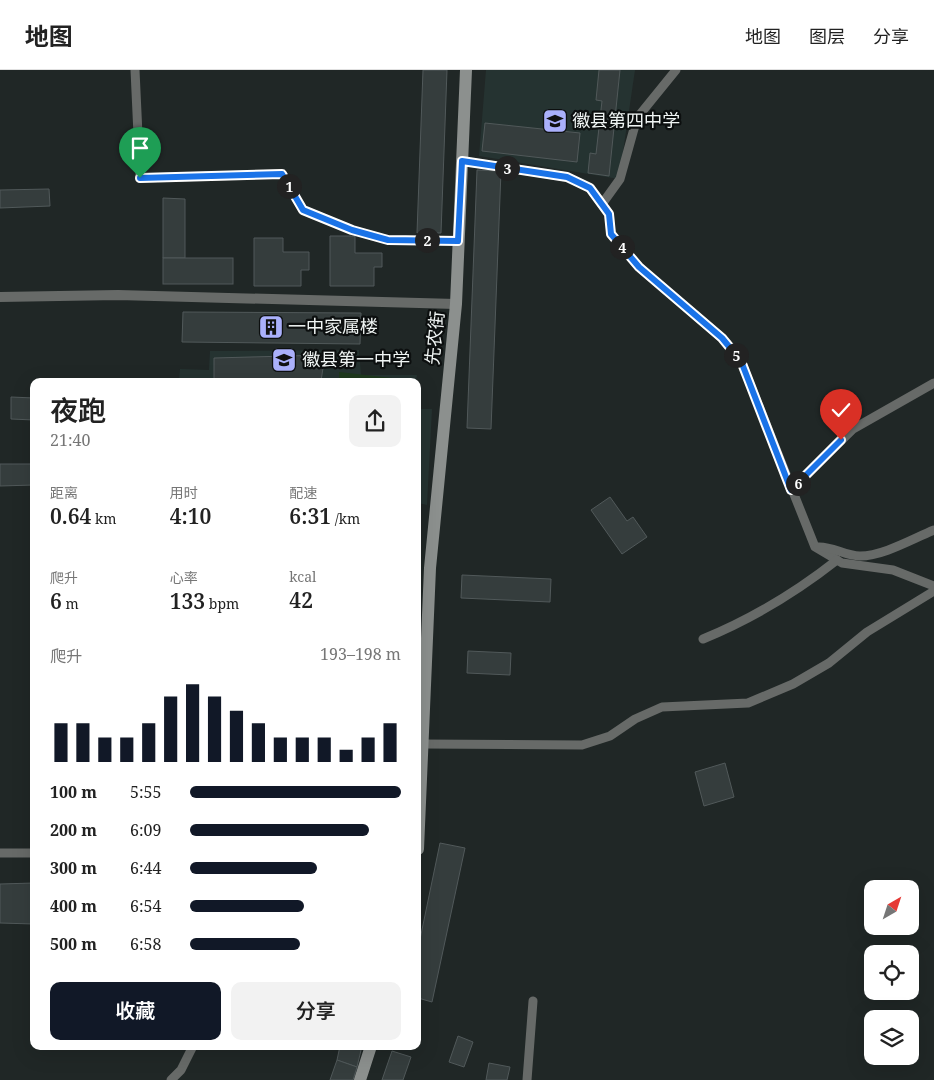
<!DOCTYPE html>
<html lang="zh">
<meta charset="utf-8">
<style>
:root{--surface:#fff;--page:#f2f2f2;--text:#222;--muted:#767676;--line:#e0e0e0;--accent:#111827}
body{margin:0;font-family:"Noto Serif","Noto Sans SC",serif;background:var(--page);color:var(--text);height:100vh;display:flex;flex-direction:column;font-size:19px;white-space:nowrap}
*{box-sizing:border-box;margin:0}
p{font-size:16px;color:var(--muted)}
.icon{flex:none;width:28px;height:28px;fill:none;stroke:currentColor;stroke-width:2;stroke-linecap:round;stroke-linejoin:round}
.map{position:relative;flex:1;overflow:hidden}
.panel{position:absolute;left:30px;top:308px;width:391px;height:672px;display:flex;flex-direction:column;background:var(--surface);border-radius:10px;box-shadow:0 5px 20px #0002}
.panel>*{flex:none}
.needle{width:32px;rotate:39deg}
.controls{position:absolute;left:864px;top:810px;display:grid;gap:10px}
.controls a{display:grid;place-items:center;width:55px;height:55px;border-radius:10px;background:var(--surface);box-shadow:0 5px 20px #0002;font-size:25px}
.pin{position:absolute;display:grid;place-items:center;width:42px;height:42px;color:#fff;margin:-51px -21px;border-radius:50% 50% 50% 0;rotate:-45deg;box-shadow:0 0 5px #0007}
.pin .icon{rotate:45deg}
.km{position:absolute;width:25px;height:25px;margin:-12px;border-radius:50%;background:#222;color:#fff;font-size:14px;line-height:25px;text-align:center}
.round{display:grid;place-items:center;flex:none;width:52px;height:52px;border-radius:10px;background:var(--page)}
.summary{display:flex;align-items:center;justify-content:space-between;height:85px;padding:0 20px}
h1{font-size:28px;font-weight:600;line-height:38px}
.figures{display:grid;grid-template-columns:repeat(3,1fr);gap:8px;height:85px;padding:5px 20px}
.figures div{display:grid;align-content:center}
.figures b{font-size:21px;font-weight:600}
.figures small{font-size:14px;font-weight:400}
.figures p{font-size:14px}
.chart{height:140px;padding:10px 20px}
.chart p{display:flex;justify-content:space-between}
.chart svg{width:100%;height:90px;margin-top:5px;stroke:var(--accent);stroke-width:6}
.primary-button{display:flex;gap:10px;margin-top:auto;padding:10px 20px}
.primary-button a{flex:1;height:58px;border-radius:10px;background:var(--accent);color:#fff;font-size:20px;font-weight:600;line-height:58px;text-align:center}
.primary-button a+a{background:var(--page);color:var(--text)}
ul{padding:0 20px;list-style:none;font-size:16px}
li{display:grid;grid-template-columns:80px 60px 1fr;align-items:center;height:38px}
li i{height:12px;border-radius:6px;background:var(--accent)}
header{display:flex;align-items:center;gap:30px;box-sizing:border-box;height:70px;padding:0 25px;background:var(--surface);border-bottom:1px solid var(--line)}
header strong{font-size:24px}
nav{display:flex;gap:28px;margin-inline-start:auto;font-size:18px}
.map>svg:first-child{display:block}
.built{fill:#253331}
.green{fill:#1e391d}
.building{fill:#353d3d;stroke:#51595a}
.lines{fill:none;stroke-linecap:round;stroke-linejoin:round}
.minor{stroke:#676a68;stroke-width:9}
.tertiary{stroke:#676a68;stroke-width:10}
.secondary{stroke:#8c908e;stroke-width:12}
.route-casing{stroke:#fff;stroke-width:10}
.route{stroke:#1a73e8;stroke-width:6}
.labels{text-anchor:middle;stroke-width:4.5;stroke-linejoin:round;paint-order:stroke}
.poi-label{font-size:18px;fill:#f0f5f4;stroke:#0c0f0f;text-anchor:start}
.street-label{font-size:18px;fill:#f0f5f4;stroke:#0c0f0f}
</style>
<header>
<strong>地图</strong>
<nav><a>地图</a><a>图层</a><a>分享</a></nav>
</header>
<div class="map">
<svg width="934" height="1010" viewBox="0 0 934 1010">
<rect width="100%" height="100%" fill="#202726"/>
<g class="built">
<path d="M486,0H635L619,109L479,86Z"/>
<path d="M359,280L361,305H417L416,311H179L180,299L209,300L210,281Z"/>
<path d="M418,339H432L427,435L418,433Z"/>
</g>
<path class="green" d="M339,302L410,310V311H339Z"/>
<g class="building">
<path d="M423,0H447L441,163H417Z"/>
<path d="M599,0H620L609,106L588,103L590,83L596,84L602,31L596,30Z"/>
<path d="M485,53L580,63L577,92L482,81Z"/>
<path d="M477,100L501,101L491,359L467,358Z"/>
<path d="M49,119L50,136L0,138V120Z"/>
<path d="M163,128L185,129V188H163Z"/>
<path d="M330,166H355V183H382V197H374V216H330Z"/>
<path d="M254,168H283V182H309V200H301V216H254Z"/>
<rect x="163" y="188" width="70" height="26"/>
<path d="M183,242L361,243L360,274L182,272Z"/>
<path d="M325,285L321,311H214V288Z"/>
<path d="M11,327L34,328V350L11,349Z"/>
<path d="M0,394H34V415L0,416Z"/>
<path d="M610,427L627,451L633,447L647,467L622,484L591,440Z"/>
<path d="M462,505L551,509L550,532L461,528Z"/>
<path d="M468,581L511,583L510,605L467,603Z"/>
<path d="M725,693L734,727L704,736L695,702Z"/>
<path d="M440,773L465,778L432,932L418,928V879Z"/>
<path d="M34,813V854L0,853V814Z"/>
<path d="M458,966L473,972L464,997L449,992Z"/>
<path d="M340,976H362L357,997L337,990Z"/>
<path d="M392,981L411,987L403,1010H382Z"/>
<path d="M337,990L357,997L353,1010H330Z"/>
<path d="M489,993L510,997L507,1010H486Z"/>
</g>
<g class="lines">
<g class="minor">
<path d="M135,0L140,108L282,104L303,140L352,160L388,170L458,171"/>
<path d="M462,91L567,107L590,118L609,144L611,164L639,197L722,268L741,291L815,477L842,493L893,500L934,516"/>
<path d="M602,134L620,109L637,48L676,0"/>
<path d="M791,420L853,359L934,313"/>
<path d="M818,477C832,476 845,486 860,486C883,486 912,469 934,460"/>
<path d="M703,569C752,549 795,523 837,490"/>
<path d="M422,674L582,675L610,666L635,649L662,637L748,633L793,614L829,593L867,562L934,521"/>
<path d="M0,783H34"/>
<path d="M171,1010L181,1000L193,976"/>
<path d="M527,1010L533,931"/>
</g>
<path class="tertiary" d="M0,227L118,225L456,234"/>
<g class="secondary">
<path d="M418,779L430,498L456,234L466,0"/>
<path d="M360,1010L371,976"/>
</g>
</g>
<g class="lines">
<defs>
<path id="route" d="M140,108L282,104L303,140L352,160L388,170L458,171L462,91L567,107L590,118L609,144L611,164L639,197L722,268L741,291L791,420L841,370"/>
</defs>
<use href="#route" class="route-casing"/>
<use href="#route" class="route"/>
</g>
<defs>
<symbol id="school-square" viewBox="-11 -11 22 22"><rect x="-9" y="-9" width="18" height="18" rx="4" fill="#aab0fb" stroke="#0c0f0f"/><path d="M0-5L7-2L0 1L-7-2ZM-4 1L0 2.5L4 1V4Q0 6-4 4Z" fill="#111"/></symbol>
<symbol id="building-square" viewBox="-11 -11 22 22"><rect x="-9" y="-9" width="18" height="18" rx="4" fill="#aab0fb" stroke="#0c0f0f"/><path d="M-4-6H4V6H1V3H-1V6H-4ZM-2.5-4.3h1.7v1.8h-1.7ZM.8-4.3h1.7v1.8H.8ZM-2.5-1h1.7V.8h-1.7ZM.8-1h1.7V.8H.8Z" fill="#111"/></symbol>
</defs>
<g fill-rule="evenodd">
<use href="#school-square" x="541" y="37" width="28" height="28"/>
<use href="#building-square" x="257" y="243" width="28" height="28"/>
<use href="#school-square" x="270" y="276" width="28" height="28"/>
</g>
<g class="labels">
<g class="poi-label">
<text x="572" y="57">徽县第四中学</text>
<text x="288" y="263">一中家属楼</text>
<text x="302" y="296">徽县第一中学</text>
</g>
<g class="street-label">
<text transform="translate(435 268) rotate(-84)" y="6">先农街</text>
</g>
</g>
</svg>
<div class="controls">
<a><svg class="needle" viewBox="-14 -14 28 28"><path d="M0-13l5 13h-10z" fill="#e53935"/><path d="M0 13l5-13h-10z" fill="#767676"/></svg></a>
<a><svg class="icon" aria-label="locate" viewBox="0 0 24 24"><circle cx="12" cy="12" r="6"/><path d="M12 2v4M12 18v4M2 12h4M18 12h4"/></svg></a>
<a><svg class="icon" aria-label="layers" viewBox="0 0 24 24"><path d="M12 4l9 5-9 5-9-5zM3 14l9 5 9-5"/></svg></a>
</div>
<div class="pin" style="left:140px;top:108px;background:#1e9e55"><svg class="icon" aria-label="arrive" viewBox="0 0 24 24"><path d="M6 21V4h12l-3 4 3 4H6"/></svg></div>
<div class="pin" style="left:841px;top:370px;background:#d93025"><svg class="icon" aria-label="check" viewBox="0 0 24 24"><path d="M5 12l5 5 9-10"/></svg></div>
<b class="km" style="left:289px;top:116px">1</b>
<b class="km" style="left:427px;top:170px">2</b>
<b class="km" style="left:507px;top:98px">3</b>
<b class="km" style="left:622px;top:177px">4</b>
<b class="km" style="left:736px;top:285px">5</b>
<b class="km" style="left:798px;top:413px">6</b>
<section class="panel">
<div class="summary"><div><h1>夜跑</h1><p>21:40</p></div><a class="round"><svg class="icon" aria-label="share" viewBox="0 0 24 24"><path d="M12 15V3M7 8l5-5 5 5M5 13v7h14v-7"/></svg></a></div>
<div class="figures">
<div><p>距离</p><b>0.64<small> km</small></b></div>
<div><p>用时</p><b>4:10</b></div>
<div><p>配速</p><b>6:31<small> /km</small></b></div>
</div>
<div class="figures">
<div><p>爬升</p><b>6<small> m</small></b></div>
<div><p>心率</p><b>133<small> bpm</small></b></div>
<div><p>kcal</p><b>42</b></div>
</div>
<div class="chart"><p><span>爬升</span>193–198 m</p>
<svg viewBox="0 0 160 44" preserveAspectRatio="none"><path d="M5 44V25M15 44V25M25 44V32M35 44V32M45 44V25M55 44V12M65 44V6M75 44V12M85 44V19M95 44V25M105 44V32M115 44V32M125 44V32M135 44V38M145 44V32M155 44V25"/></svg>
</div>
<ul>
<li><b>100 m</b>5:55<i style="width:100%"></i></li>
<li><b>200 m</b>6:09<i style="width:85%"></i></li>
<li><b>300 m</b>6:44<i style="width:60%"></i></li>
<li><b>400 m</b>6:54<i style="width:54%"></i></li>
<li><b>500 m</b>6:58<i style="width:52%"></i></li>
</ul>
<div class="primary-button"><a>收藏</a><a>分享</a></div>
</section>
</div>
